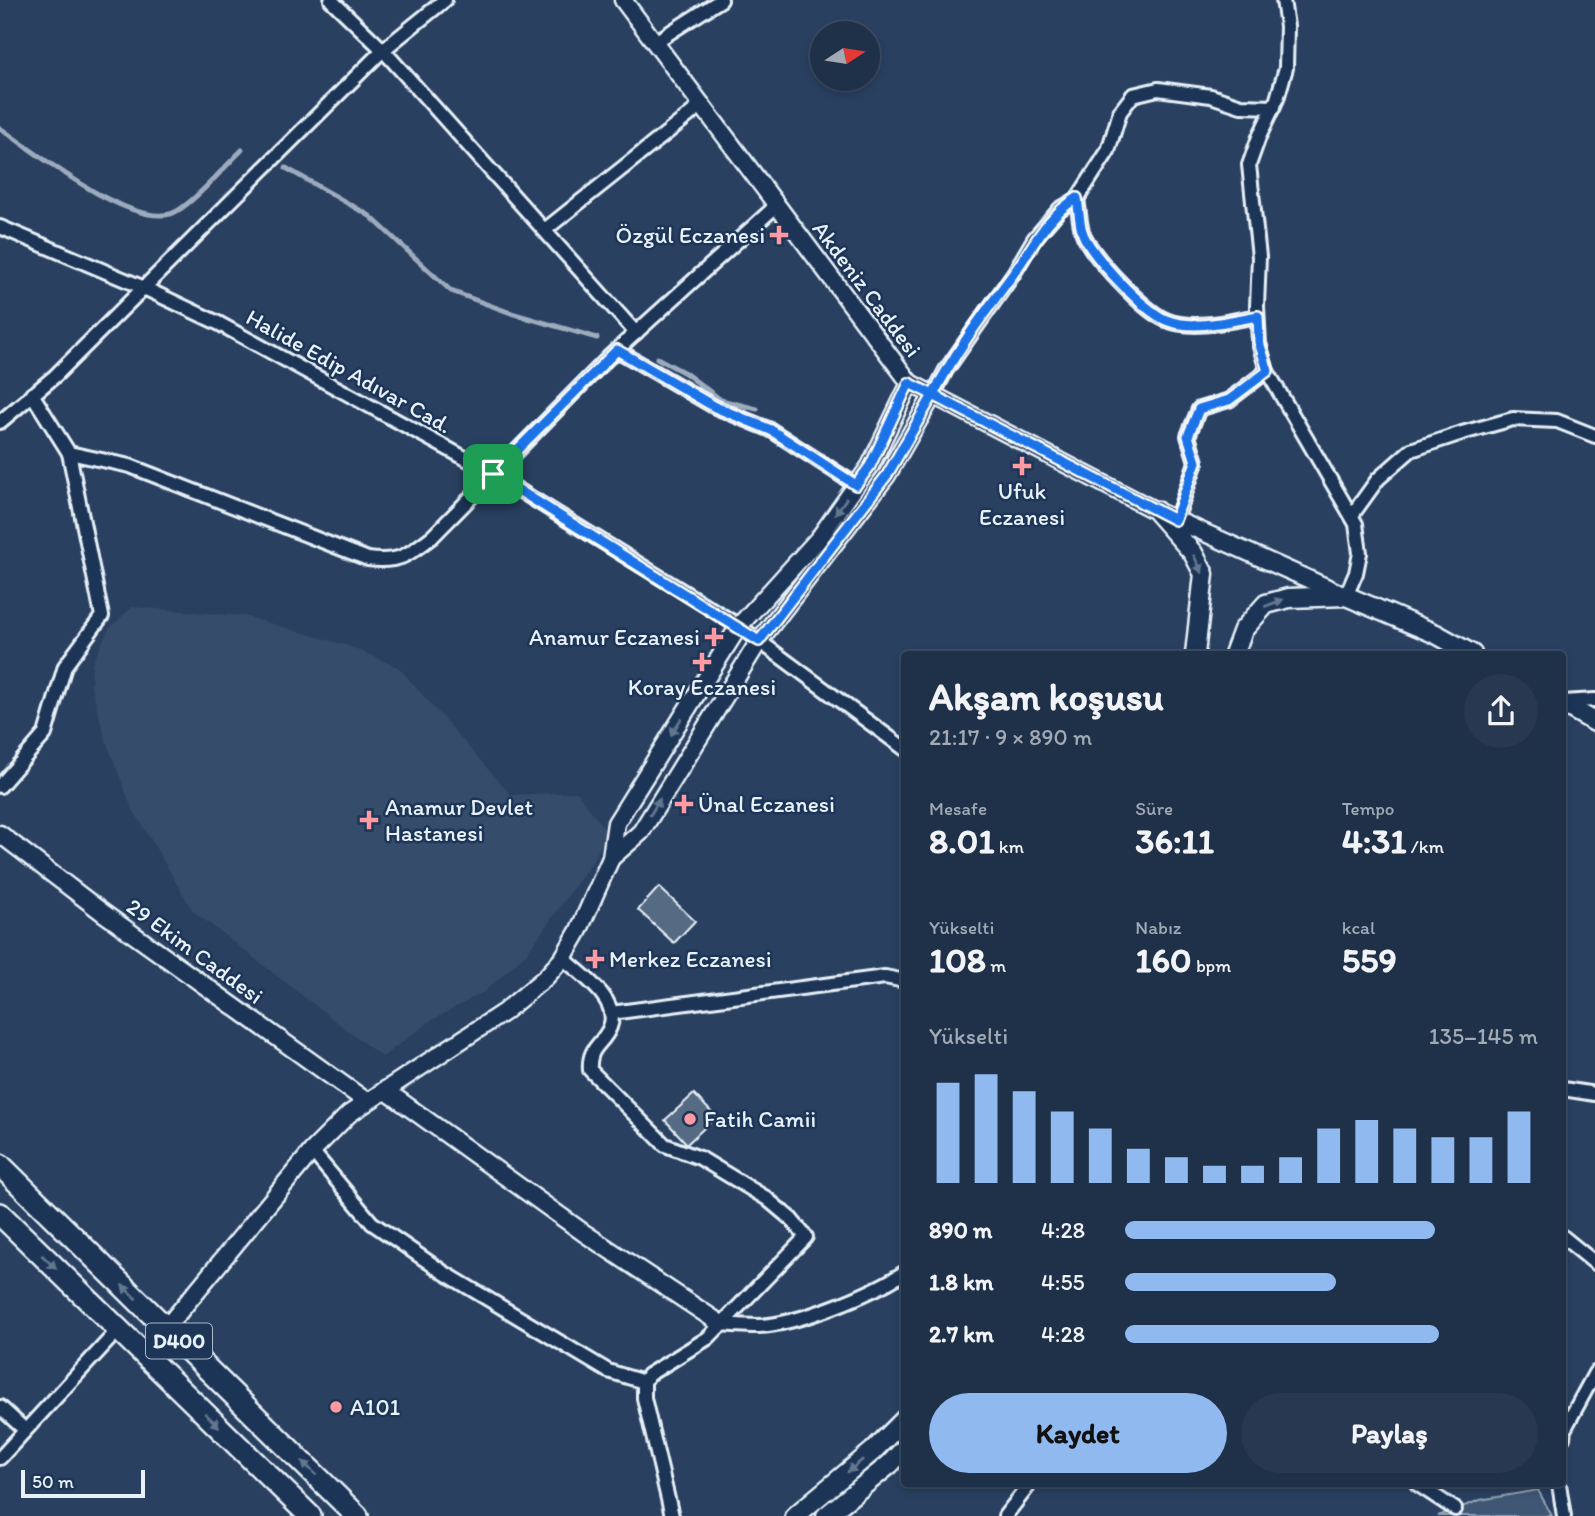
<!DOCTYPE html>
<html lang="tr">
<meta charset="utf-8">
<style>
:root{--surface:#1f3049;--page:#273850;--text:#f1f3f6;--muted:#a1a9b4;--line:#3c4b61;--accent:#90b9f0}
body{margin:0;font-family:Itim,sans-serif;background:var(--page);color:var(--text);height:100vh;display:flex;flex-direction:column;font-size:26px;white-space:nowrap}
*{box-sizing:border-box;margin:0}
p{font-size:23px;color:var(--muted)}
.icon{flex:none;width:38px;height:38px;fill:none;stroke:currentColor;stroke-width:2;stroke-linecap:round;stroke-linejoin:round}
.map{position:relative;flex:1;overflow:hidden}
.details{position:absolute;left:901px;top:651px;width:665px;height:836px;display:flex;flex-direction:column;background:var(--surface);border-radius:7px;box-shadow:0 4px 10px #0003,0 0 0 2px var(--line)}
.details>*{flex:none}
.needle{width:46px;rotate:78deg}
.fabs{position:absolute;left:810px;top:21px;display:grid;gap:14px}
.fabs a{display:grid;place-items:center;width:70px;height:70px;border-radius:50%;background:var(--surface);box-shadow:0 4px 10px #0003,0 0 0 2px var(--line);font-size:35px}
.scale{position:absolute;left:21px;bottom:18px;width:124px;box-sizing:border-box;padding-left:7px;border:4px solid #e8f1f8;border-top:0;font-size:19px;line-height:24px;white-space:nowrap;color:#e8f1f8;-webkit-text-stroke:5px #1d3557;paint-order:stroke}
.pin{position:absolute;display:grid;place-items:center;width:60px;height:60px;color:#fff;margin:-30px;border-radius:14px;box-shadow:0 4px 10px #0006}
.round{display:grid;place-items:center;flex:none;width:74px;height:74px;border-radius:37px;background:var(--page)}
.overview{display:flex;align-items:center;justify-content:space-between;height:119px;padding:0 28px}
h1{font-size:38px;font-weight:700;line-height:52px}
.metrics{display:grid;grid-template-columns:repeat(3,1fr);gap:10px;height:119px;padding:7px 28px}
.metrics div{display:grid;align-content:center}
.metrics b{font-size:35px;font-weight:700}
.metrics small{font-size:19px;font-weight:400}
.metrics p{font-size:19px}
.chart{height:196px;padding:14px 28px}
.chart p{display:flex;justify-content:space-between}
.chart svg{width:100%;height:126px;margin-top:7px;stroke:var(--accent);stroke-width:6}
.primary-button{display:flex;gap:14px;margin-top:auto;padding:14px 28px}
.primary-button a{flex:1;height:80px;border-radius:42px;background:var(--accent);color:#111;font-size:28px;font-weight:700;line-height:80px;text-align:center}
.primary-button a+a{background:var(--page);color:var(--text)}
ul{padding:0 28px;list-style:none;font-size:23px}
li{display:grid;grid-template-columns:112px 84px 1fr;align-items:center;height:52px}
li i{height:18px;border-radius:9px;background:var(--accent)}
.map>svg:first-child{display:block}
.built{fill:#364d6b}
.green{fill:#415774;stroke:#94a4b6;stroke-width:2}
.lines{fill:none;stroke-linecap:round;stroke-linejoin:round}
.stream{stroke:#9dabbd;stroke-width:5}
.building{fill:#556a83;stroke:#e8f1f8;stroke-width:2}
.minor-casing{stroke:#e8f1f8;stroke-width:18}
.tertiary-casing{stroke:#e8f1f8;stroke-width:21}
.secondary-casing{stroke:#e8f1f8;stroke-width:23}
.trunk-casing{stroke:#e8f1f8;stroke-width:26}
.minor{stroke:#1d3557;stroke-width:12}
.tertiary{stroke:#1d3557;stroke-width:16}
.secondary{stroke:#1d3557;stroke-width:18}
.trunk{stroke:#1d3557;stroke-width:21}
.oneway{fill:#64778f}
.route-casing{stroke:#fff;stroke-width:14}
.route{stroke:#1a73e8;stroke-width:9}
.poi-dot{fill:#ff9aa2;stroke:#1d3557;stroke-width:2.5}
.labels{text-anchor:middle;stroke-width:5;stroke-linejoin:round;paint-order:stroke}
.shield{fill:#1d3557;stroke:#abb9c8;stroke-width:2}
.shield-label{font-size:21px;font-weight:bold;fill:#e8f1f8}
.poi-label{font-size:23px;fill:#e8f1f8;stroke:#1d3557;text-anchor:start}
.street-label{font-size:23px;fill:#e8f1f8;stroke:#1d3557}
</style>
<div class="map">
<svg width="1595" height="1516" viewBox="0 0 1595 1516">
<rect width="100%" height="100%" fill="#294061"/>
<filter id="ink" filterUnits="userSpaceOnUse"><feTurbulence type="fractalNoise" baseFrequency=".0143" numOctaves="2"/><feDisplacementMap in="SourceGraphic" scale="14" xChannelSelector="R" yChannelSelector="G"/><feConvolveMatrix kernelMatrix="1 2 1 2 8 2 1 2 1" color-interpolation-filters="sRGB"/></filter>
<g filter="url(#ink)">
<path class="built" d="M132,607L244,616L349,646L398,667L511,795L577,792L608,834L590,865L526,954L484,992L432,1020L382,1057L193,911L131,806L106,741L91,686L92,663L109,629Z"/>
<path class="green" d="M1538,1490L1552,1516H1438L1480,1500Z"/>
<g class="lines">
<g class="stream">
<path d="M0,128C36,153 126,225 170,214C188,210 226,165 242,150"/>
<path d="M286,168L370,216L451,291L511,313L597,338"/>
<path d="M657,358L685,373L721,400L757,409"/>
</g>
</g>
<g class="building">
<path d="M659,887L695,921L674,943L638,910Z"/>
<path d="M694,1094L716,1117L687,1144L665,1120Z"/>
</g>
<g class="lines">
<defs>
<g id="minor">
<path d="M331,0L383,50L636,333"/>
<path d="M1283,0L1287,26L1286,68L1277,99L1259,137L1249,165L1259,257L1257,306L1259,343L1267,371L1356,524L1360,553L1356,573L1346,596"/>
<path d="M655,42L721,0"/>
<path d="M1077,199C1079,209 1079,221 1082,231C1088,253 1145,312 1166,320C1193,331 1230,321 1257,316"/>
<path d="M0,227L142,287L218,323L483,468L739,626L905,749"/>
<path d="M546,229L703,104"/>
<path d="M617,350L715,407L771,430L856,485"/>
<path d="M32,394L69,453L130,466L368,559C400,563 408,555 433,536L609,357L776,206"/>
<path d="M933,395L946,370L1014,273L1034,239L1060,209L1077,199L1108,151L1120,112L1133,95L1158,89L1211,96L1241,106L1274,107"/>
<path d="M0,422L55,376L383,50L445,0"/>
<path d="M1352,515L1378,479L1411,450L1462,433L1513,419L1557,421L1595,436"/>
<path d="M1176,520L1196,462L1188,436L1199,409L1229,400L1267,371"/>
<path d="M1563,702L1595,700"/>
<path d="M0,786L45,734L65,666L102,616L69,453"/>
<path d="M563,958C579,973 621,1000 610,1027C603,1045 588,1046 590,1070L665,1145L700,1158L766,1198L791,1219L806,1237L708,1338L648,1375L644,1382V1398L672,1516"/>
<path d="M611,1013L885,977L905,981"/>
<path d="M1563,1089L1595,1094"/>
<path d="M312,1151L372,1223L443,1272L608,1371L644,1382"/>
<path d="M1563,1237L1595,1263"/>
<path d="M721,1324C734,1325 747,1326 759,1326C799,1324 872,1294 905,1272"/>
<path d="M0,1407L24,1429"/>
<path d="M1563,1438L1564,1430L1595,1373"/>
<path d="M0,1458L119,1329"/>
<path d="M1417,1484L1455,1509"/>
<path d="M1559,1484L1564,1516"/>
<path d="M1005,1516L1030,1484"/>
</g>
<g id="tertiary">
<path d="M623,0L910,383L1156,511L1346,596"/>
<path d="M0,834L102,912L366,1101"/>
<path d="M611,858L641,832L759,641L887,475L933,395"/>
<path d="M385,1090L584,1233L721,1324"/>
<path d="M166,1328L312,1151L349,1114L504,1012L546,977L563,958L578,932L611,858L616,823L739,626L819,538L870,466L910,383"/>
</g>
<g id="secondary">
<path d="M1156,511L1193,553L1204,574L1195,654"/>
<path d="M1234,654L1243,630L1266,604L1289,598L1346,596L1436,634L1472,654"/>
<path d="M1563,704L1595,722"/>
<path d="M795,1516L873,1451L905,1419"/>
<path d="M826,1516L890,1464L905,1448"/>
</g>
<g id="trunk">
<path d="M0,1165L357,1516"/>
<path d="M0,1214L310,1516"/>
</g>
</defs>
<use href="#minor" class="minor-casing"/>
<use href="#tertiary" class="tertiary-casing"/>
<use href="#secondary" class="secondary-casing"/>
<use href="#trunk" class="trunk-casing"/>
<use href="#minor" class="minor"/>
<use href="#tertiary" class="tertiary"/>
<use href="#secondary" class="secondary"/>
<use href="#trunk" class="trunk"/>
</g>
<defs><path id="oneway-solid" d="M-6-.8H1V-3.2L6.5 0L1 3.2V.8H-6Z" transform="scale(1.75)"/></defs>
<g class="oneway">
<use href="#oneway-solid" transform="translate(841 506) rotate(125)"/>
<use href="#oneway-solid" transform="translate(1198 564) rotate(64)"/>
<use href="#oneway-solid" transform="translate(1274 603) rotate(-21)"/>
<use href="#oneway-solid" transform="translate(676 727) rotate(122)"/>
<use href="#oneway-solid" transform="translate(655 807) rotate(-59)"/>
<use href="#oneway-solid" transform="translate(49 1262) rotate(44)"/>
<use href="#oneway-solid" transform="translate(129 1292) rotate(-136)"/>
<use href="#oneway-solid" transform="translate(212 1420) rotate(44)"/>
<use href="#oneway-solid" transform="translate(855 1466) rotate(140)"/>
<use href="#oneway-solid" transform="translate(309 1468) rotate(-136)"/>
</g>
</g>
<g class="lines" filter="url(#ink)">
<defs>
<path id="route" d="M493,474L759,641L887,475L933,395L1175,520L1196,462L1188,436L1199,409L1229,400L1268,371L1259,342L1258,316C1230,321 1193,331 1166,320C1145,312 1088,253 1082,231C1079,221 1079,209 1077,198C1045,217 1033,248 1011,277C983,315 955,352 933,395L909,383L870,466L856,485L771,430L715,407L617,350L493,474"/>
</defs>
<use href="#route" class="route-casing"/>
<use href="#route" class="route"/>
</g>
<g class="poi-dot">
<path d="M775.5 224.5h7v7h7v7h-7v7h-7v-7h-7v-7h7z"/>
<path d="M1018.5 455.5h7v7h7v7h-7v7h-7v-7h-7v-7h7z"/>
<path d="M710.5 626.5h7v7h7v7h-7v7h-7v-7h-7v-7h7z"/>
<path d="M698.5 651.5h7v7h7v7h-7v7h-7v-7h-7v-7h7z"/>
<path d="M680.5 793.5h7v7h7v7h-7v7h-7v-7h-7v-7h7z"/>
<path d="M365.5 809.5h7v7h7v7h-7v7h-7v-7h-7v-7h7z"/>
<path d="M591.5 948.5h7v7h7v7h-7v7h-7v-7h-7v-7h7z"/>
<circle cx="690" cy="1119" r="7"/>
<circle cx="336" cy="1407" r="7"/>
</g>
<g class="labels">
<rect class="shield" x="146" y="1323.5" width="66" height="35" rx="5"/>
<g class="shield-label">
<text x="179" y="1348">D400</text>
</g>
<g class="poi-label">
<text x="765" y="243" text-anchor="end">Özgül Eczanesi</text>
<text x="1022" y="499" text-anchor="middle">Ufuk<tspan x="1022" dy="26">Eczanesi</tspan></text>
<text x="700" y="645" text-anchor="end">Anamur Eczanesi</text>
<text x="702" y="695" text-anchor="middle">Koray Eczanesi</text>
<text x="698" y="812">Ünal Eczanesi</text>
<text x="385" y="815">Anamur Devlet<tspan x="385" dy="26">Hastanesi</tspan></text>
<text x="609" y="967">Merkez Eczanesi</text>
<text x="704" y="1127">Fatih Camii</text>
<text x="350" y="1415">A101</text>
</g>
<g class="street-label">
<text transform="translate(867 289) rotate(53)" y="8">Akdeniz Caddesi</text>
<text transform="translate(349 371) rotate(29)" y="8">Halide Edip Adıvar Cad.</text>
<text transform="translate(195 951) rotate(36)" y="8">29 Ekim Caddesi</text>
</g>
</g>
</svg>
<div class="fabs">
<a><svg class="needle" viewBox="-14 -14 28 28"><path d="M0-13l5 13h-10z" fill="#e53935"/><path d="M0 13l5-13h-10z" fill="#a1a9b4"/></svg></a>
</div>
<div class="scale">50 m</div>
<div class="pin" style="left:493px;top:474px;background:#1e9e55"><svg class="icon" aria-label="arrive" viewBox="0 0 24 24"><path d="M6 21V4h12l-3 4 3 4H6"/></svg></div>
<section class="details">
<div class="overview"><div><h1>Akşam koşusu</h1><p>21:17 · 9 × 890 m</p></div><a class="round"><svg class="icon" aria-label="share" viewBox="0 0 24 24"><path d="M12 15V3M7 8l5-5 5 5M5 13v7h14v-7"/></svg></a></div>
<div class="metrics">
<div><p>Mesafe</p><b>8.01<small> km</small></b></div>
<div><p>Süre</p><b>36:11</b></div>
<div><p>Tempo</p><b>4:31<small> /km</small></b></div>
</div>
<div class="metrics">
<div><p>Yükselti</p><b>108<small> m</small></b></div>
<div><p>Nabız</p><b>160<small> bpm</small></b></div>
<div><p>kcal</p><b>559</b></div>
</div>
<div class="chart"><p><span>Yükselti</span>135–145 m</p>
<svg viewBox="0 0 160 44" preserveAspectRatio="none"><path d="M5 44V9M15 44V6M25 44V12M35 44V19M45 44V25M55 44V32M65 44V35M75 44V38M85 44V38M95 44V35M105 44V25M115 44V22M125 44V25M135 44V28M145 44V28M155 44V19"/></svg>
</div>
<ul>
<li><b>890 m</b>4:28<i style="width:75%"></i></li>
<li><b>1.8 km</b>4:55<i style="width:51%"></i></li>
<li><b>2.7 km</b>4:28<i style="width:76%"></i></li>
</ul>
<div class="primary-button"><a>Kaydet</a><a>Paylaş</a></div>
</section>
</div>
